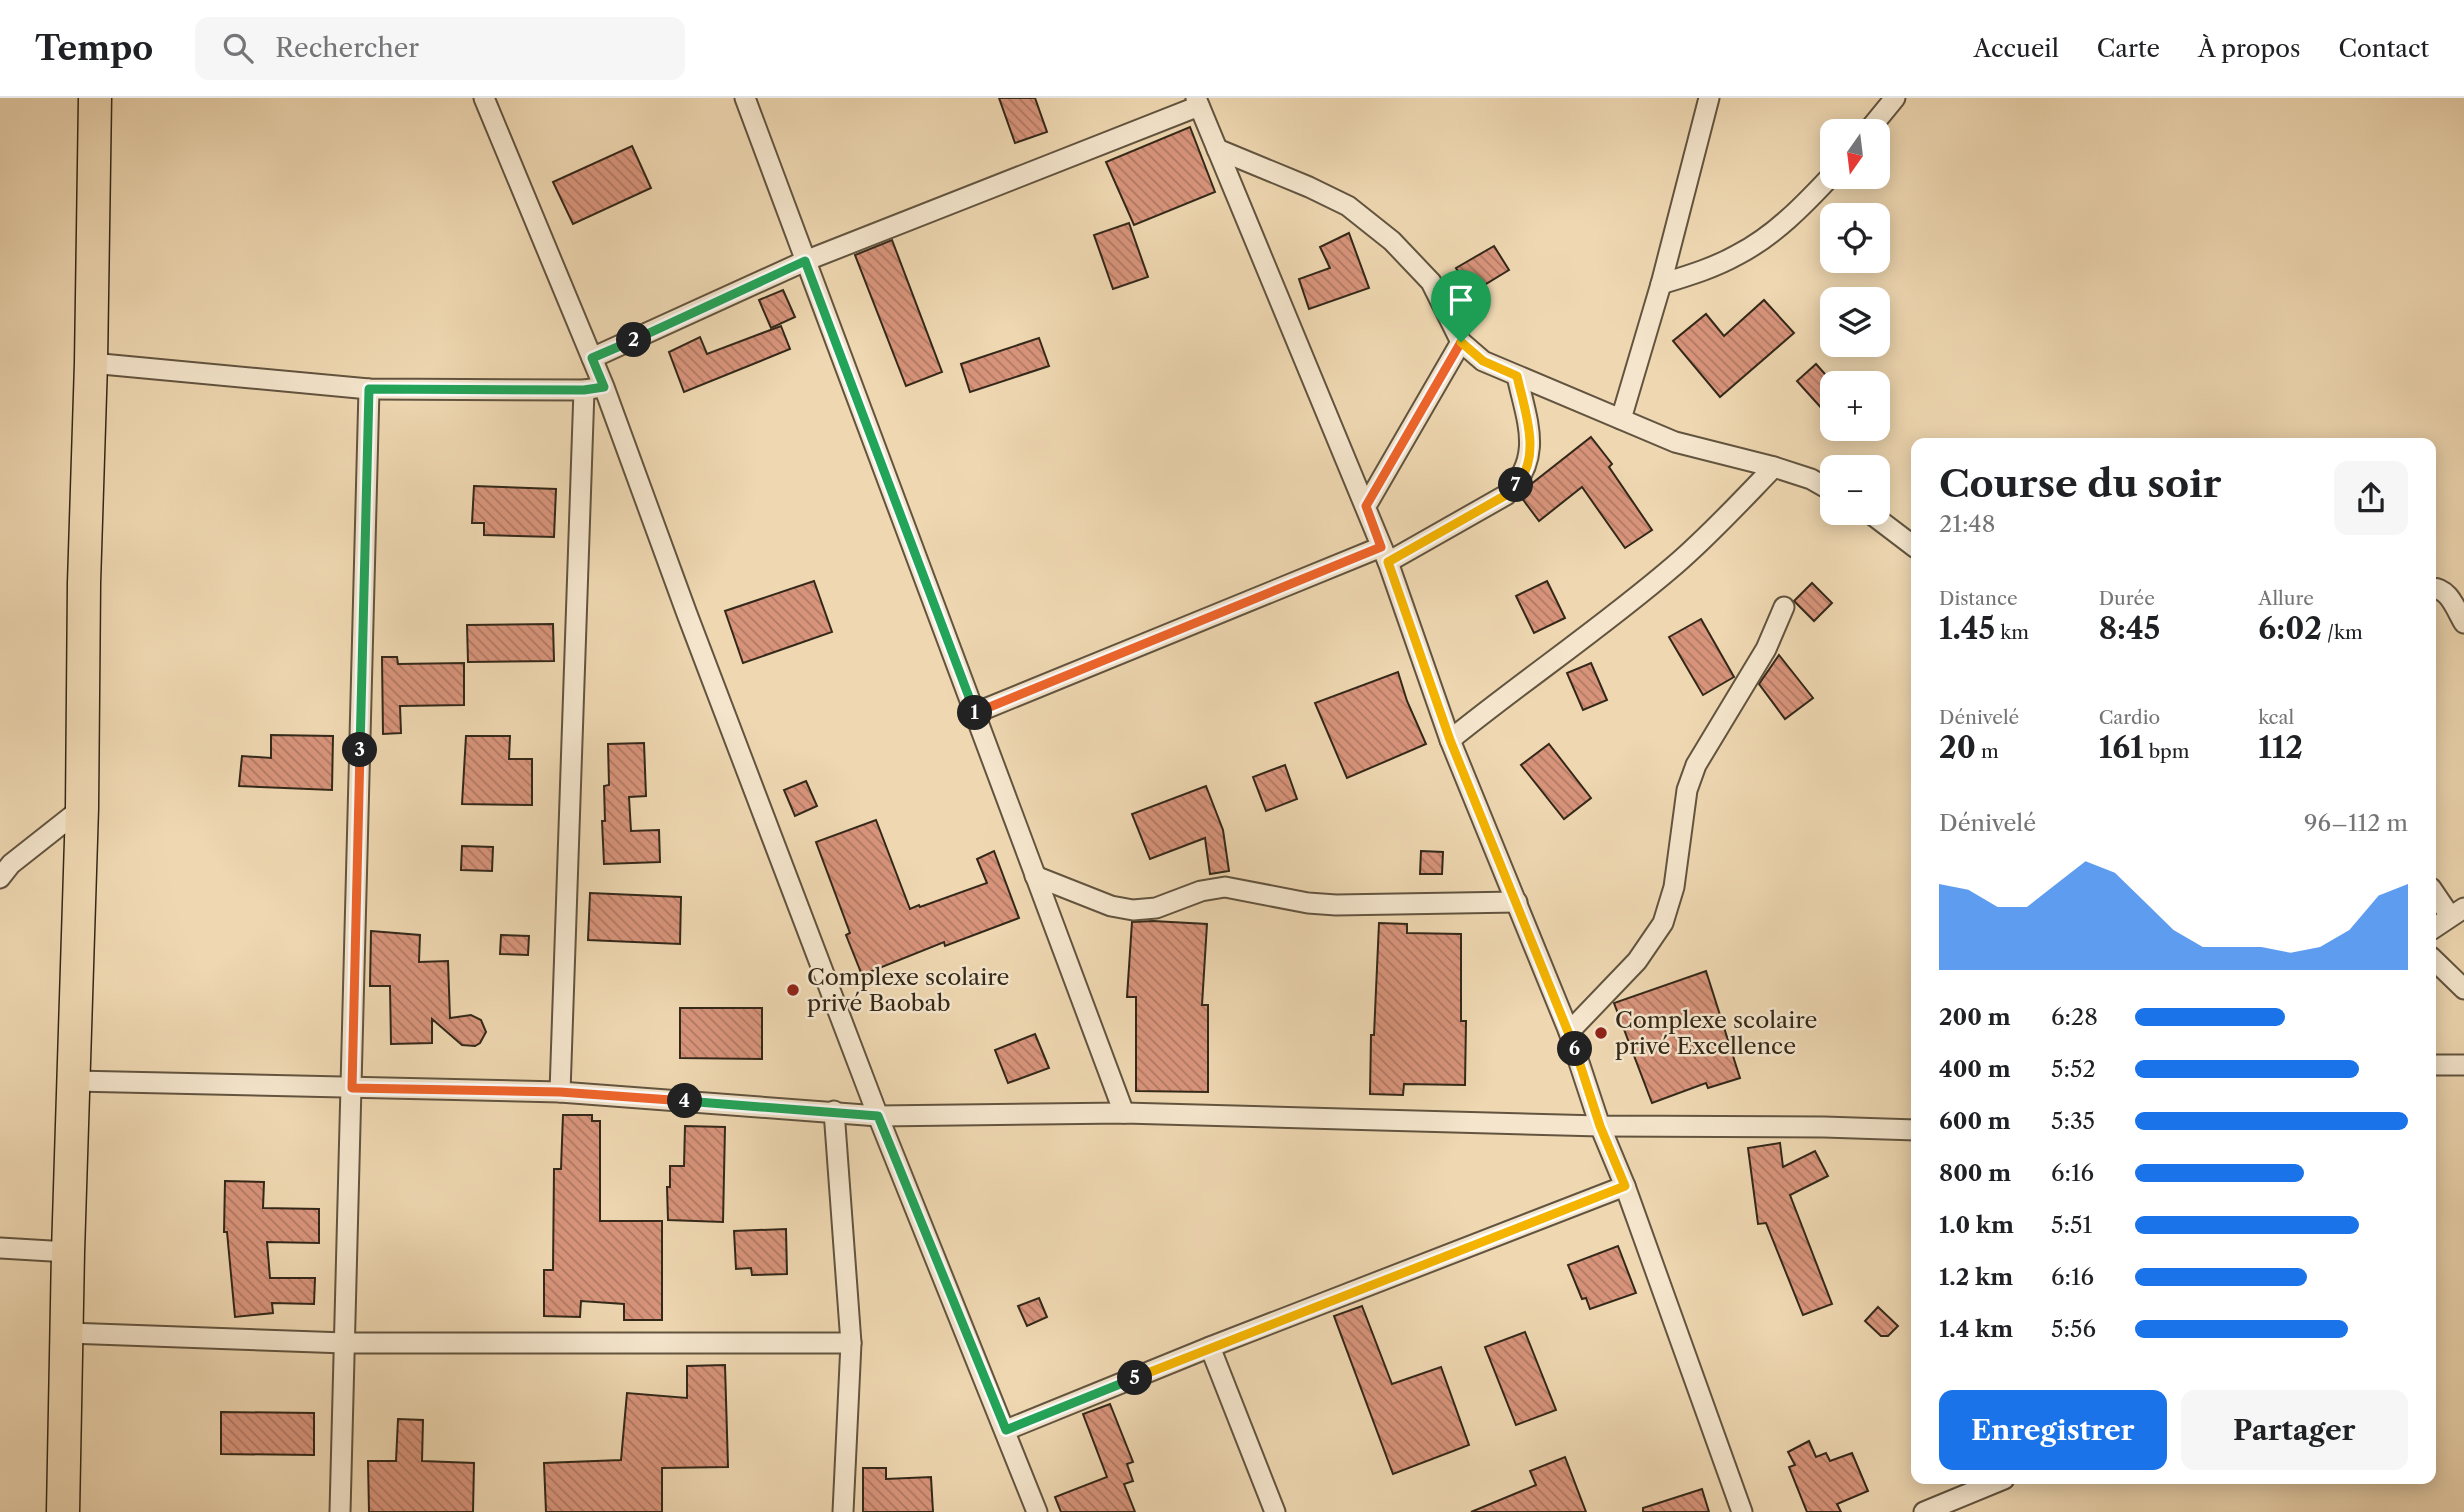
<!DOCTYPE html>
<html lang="fr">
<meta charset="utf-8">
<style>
:root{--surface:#fff;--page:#f6f6f6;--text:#202124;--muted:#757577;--line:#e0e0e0;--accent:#1a73e8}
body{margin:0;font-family:"Libre Caslon Text",serif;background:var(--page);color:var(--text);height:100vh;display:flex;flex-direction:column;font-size:26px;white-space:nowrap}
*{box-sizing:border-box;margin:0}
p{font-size:23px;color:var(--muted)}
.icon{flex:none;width:38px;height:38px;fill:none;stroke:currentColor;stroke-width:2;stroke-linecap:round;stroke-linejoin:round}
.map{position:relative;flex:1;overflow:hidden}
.details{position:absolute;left:1911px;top:340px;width:525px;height:1046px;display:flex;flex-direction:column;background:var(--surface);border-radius:14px;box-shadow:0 4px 18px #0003}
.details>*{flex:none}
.needle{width:46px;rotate:194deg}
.tools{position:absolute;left:1820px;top:21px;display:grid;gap:14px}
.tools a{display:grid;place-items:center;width:70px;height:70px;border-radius:14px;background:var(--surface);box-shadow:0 4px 18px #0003;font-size:35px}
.pin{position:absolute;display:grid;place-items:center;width:60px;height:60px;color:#fff;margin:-72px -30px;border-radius:50% 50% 50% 0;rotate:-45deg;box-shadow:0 0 7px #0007}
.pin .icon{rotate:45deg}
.km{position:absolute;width:35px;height:35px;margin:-18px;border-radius:50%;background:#222;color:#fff;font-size:19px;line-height:35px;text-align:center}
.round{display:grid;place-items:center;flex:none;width:74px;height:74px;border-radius:14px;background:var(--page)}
.summary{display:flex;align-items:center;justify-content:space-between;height:119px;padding:0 28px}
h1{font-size:38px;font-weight:700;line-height:52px}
.stats{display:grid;grid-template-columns:repeat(3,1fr);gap:10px;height:119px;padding:7px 28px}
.stats div{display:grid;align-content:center}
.stats b{font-size:30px;font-weight:700}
.stats small{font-size:19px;font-weight:400}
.stats p{font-size:19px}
.chart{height:196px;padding:14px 28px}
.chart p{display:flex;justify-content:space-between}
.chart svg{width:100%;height:126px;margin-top:7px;fill:var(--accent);opacity:.7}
.button{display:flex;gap:14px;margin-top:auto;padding:14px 28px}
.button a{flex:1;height:80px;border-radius:14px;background:var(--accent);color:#fff;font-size:28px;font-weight:700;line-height:80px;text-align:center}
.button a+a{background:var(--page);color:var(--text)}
ul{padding:0 28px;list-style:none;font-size:23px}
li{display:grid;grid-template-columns:112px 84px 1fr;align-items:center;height:52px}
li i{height:18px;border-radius:9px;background:var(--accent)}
header{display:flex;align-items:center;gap:42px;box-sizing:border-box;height:98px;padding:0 35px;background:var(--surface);border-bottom:2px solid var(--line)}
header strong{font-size:33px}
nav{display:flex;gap:38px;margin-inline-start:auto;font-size:24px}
.search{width:490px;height:63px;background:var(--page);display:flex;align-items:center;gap:18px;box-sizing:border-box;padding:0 24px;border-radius:14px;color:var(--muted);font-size:26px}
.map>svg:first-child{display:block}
.building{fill:url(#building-back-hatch);stroke:#332819;stroke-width:2}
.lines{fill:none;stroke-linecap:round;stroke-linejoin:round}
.minor-casing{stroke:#62543f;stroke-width:23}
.primary-casing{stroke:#332819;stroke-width:35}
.minor{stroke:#f4e5cc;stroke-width:19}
.primary{stroke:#eed7b1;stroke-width:32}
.split-1-casing{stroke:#fff;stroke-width:14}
.split-2-casing{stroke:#fff;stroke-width:14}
.split-3-casing{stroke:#fff;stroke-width:14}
.split-4-casing{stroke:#fff;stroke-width:14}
.split-5-casing{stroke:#fff;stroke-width:14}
.split-6-casing{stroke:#fff;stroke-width:14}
.split-7-casing{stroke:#fff;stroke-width:14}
.split-8-casing{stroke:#fff;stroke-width:14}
.split-1{stroke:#f0652b;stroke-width:9}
.split-2{stroke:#22a559;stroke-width:9}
.split-3{stroke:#22a559;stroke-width:9}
.split-4{stroke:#f0652b;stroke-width:9}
.split-5{stroke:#22a559;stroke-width:9}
.split-6{stroke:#f5b400;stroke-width:9}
.split-7{stroke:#f5b400;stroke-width:9}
.split-8{stroke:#f5b400;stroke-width:9}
.poi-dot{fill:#8f2418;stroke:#f4e5cc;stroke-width:2.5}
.labels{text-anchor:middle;stroke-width:5;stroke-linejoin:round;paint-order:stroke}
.poi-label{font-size:23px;fill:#332819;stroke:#f4e5cc;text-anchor:start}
</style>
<header>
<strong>Tempo</strong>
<div class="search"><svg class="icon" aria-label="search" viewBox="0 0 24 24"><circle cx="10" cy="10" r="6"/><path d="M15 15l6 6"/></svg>Rechercher</div>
<nav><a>Accueil</a><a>Carte</a><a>À propos</a><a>Contact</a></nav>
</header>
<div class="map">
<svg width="2464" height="1414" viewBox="0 0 2464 1414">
<defs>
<pattern id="building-back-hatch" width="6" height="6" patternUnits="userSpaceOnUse" patternTransform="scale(1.75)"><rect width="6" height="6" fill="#d8947b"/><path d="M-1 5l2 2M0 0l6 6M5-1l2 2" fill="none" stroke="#b07964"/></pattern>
</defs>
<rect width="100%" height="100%" fill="#eed7b1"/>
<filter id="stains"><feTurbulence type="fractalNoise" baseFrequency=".00286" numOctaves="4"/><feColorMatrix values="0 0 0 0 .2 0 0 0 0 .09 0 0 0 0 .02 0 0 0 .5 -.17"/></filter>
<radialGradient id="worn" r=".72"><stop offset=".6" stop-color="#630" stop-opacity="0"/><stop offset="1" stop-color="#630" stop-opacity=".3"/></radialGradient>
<g class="building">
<path d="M999,0H1035L1047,34L1015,45Z"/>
<path d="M1190,29L1215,94L1134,127L1106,64Z"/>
<path d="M632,48L651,90L573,126L553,84Z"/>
<path d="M1129,125L1148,179L1113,191L1094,137Z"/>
<path d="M1349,135L1369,190L1309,211L1299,181L1330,170L1320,149Z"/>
<path d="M892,142L942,274L906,288L855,157Z"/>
<path d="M1494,148L1509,172L1471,195L1456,170Z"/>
<path d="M783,192L795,219L771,230L759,202Z"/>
<path d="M1764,202L1794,235L1720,299L1673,243L1706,216L1724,238Z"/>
<path d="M781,228L790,251L684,294L669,254L700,239L707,256Z"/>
<path d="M1039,240L1049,268L970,294L961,266Z"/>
<path d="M1816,266L1832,284V322L1797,283Z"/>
<path d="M1591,339L1612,366L1609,369L1652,432L1625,450L1582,389L1539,423L1521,399L1530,387Z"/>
<path d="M474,388L556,391L554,439L484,437V425H472Z"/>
<path d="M814,483L832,534L743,565L725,513Z"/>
<path d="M1547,483L1565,520L1534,535L1516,498Z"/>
<path d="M1812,485L1832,505L1814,523L1794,503Z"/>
<path d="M1701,521L1734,579L1703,597L1669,539Z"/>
<path d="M553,526L554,563L468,564L467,527Z"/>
<path d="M1779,557L1813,600L1785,621L1759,586Z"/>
<path d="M382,559H397L398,566L464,565V607L400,608L401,635L383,636Z"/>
<path d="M1591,565L1607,602L1583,612L1567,575Z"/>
<path d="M1398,574L1407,603L1426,646L1347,680L1315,605Z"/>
<path d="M271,637L333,638L332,692L239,688L242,658L271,660Z"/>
<path d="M466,638H510L509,661H532V707L462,706Z"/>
<path d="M644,645L646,698L629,699L631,733L659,732L660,764L604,766L602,723H605L604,688L609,687L608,646Z"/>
<path d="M1549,646L1591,700L1564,721L1521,667Z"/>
<path d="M1285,667L1297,701L1266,713L1253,679Z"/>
<path d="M806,683L817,708L795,718L784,692Z"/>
<path d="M1206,688L1223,732L1229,773L1210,776L1205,740L1150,761L1132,716Z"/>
<path d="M876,722L910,811L919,807L920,809L987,785L977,761L994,753L1019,820L945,848L944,844L862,877L846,837L850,835L816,744Z"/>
<path d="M462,748L493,749L492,773L461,772Z"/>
<path d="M1421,753L1443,754L1442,776H1420Z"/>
<path d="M590,795L681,799L680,846L588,842Z"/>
<path d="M1153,823L1207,826L1202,907H1208V994L1136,993V899H1127L1132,824Z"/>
<path d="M1379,825L1407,826V835L1461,836V923H1466L1465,987L1404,986L1403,997L1370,996L1371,937H1374Z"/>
<path d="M371,833L420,837L419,864L448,863L450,920L471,917L481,922L486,934L480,945L475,948L462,947L432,921V945L391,946L390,888H370Z"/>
<path d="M501,837L529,838L528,857L500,856Z"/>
<path d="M1706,873L1740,980L1708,990L1706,985L1652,1005L1614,905Z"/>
<path d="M680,910H762V961L680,960Z"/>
<path d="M1035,936L1049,970L1008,985L995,952Z"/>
<path d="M563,1017H592V1023H600V1123H662V1222H624V1206L581,1203L580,1219L544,1218V1172H553L554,1071H561Z"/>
<path d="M685,1028L725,1029L723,1124L668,1122L667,1089H670V1068H684Z"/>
<path d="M1780,1045L1783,1069L1815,1053L1828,1078L1790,1097L1832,1206L1803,1217L1766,1125L1758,1126L1748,1050Z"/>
<path d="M225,1083L264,1084L263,1110L319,1111V1145L267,1144L270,1180H315L314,1206L272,1205L273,1215L235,1219L227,1134H224Z"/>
<path d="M786,1131L787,1176L752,1177L751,1170L736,1171L734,1133Z"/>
<path d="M1618,1148L1636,1195L1590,1211L1586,1200L1582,1201L1568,1167Z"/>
<path d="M1039,1200L1047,1219L1027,1228L1018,1208Z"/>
<path d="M1362,1208L1392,1286L1441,1269L1469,1347L1393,1376L1334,1218Z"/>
<path d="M1878,1209L1898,1228L1888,1238H1881L1865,1223Z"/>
<path d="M1525,1234L1556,1312L1516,1327L1485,1249Z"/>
<path d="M725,1267L728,1369L662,1370V1414H546L544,1365L621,1362L627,1295L687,1300V1268Z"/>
<path d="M1110,1306L1133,1364L1127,1366L1133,1383L1124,1386L1135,1414H1061L1055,1399L1107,1379L1083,1316Z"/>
<path d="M221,1314L314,1315V1357L221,1356Z"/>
<path d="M398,1321L423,1322L422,1363L474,1365L473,1414H369L368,1363H396Z"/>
<path d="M1809,1343L1816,1359L1826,1355L1830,1363L1852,1355L1868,1393L1837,1406L1841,1414H1807L1789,1369L1795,1367L1788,1354Z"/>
<path d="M1565,1359L1586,1414H1471L1536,1387L1530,1373Z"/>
<path d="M863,1370H886V1381L931,1379L933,1414H863Z"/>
<path d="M1702,1391L1709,1414H1643V1410Z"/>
</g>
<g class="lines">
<defs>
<g id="minor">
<path d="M484,0L604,289L687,516L878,1018L1037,1414"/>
<path d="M745,0L1124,1015"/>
<path d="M1196,0L1388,464L1450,642L1569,934L1600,1028L1625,1088L1742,1414"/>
<path d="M1868,33L1895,0"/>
<path d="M1217,51L1309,89L1348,108L1392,143L1431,184L1461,244L1483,263L1675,344L1774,369L1811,381L1832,393"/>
<path d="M1661,186C1687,178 1714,170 1737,157C1774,138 1804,107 1832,77"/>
<path d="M592,260L805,163L1199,8"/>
<path d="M91,265L369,291L584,292L596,290"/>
<path d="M1621,321L1661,186L1709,0"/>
<path d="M1366,408L1461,244"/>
<path d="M1870,415L1916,450"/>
<path d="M1388,464L1506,397C1544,359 1527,324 1517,278"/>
<path d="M2431,490C2449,489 2456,512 2464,525"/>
<path d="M975,615L1381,449"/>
<path d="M1450,642C1524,582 1603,529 1675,467C1710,437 1742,402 1774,369"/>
<path d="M1035,778L1111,808L1133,812L1156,810L1201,793L1225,789L1308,805L1336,807L1517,804"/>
<path d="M0,780L11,766L82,710"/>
<path d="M2431,790L2450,818"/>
<path d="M2431,832L2464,810"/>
<path d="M2431,859L2464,891"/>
<path d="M1569,934L1637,863L1663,825L1674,789L1687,692L1696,667L1766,551L1784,509"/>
<path d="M2431,967H2464"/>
<path d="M74,983L560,994L878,1018L1124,1015L1600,1028L1824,1029L1916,1032"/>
<path d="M560,994L584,292"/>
<path d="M834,1013L851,1245L843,1414"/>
<path d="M0,1150L68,1154"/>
<path d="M68,1235L345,1245H851"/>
<path d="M1210,1249L1275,1414"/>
<path d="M1006,1332L1210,1249L1625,1088"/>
<path d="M340,1414L369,291"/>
<path d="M1924,1414L2004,1381"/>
</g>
<path id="primary" d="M63,1414L68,1154L82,710L84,485L91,265L95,0"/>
</defs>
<use href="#minor" class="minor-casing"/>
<use href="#primary" class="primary-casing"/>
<use href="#minor" class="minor"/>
<use href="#primary" class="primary"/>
</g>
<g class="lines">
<defs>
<path id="split-1" d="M975,615L1381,449L1366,408L1461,244"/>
<path id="split-2" d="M634,242L805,163L975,615"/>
<path id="split-3" d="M360,652L369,291L584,292L604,289L592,260L634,242"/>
<path id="split-4" d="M360,652L352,990L560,994L685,1003"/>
<path id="split-5" d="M685,1003L878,1018L1006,1332L1135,1280"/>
<path id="split-6" d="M1135,1280L1625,1088L1600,1028L1575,951"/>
<path id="split-7" d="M1516,387L1506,397L1388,464L1450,642L1575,951"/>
<path id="split-8" d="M1461,244L1483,263L1517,278C1524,310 1543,359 1516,387"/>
</defs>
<use href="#split-1" class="split-1-casing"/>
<use href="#split-2" class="split-2-casing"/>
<use href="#split-3" class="split-3-casing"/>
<use href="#split-4" class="split-4-casing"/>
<use href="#split-5" class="split-5-casing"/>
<use href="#split-6" class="split-6-casing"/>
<use href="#split-7" class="split-7-casing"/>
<use href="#split-8" class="split-8-casing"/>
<use href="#split-1" class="split-1"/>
<use href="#split-2" class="split-2"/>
<use href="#split-3" class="split-3"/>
<use href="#split-4" class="split-4"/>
<use href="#split-5" class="split-5"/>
<use href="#split-6" class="split-6"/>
<use href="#split-7" class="split-7"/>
<use href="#split-8" class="split-8"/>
</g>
<g class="poi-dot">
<circle cx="793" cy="892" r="7"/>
<circle cx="1601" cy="935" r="7"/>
</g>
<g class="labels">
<g class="poi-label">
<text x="807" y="887">Complexe scolaire<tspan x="807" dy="26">privé Baobab</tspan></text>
<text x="1615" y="930">Complexe scolaire<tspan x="1615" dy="26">privé Excellence</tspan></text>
</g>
</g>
<rect width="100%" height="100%" filter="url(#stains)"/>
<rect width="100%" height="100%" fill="url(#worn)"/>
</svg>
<div class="tools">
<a><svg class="needle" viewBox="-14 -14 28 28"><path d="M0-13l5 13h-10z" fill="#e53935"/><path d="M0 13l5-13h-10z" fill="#757577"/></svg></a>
<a><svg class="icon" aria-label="locate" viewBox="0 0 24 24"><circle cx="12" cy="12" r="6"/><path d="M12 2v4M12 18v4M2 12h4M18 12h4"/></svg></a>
<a><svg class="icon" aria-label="layers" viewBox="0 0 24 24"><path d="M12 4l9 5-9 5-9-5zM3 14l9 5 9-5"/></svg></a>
<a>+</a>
<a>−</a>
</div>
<div class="pin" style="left:1461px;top:244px;background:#1e9e55"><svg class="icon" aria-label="arrive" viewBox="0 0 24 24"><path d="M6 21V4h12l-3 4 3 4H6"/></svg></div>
<b class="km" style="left:975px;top:615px">1</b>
<b class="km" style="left:634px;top:242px">2</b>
<b class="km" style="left:360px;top:652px">3</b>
<b class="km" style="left:685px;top:1003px">4</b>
<b class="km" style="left:1135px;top:1280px">5</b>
<b class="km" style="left:1575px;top:951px">6</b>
<b class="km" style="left:1516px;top:387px">7</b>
<section class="details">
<div class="summary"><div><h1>Course du soir</h1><p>21:48</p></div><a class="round"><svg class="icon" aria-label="share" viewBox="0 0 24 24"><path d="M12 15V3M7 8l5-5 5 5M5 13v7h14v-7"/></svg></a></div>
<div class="stats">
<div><p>Distance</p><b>1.45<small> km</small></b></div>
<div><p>Durée</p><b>8:45</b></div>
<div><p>Allure</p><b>6:02<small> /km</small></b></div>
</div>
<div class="stats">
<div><p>Dénivelé</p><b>20<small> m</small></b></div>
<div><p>Cardio</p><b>161<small> bpm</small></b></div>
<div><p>kcal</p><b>112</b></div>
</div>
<div class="chart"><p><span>Dénivelé</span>96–112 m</p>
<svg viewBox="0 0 160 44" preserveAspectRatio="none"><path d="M0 44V14L10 16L20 22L30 22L40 14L50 6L60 10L70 20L80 30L90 36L100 36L110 36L120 38L130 36L140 30L150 18L160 14V44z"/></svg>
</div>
<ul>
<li><b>200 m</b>6:28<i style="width:55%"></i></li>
<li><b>400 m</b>5:52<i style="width:82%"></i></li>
<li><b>600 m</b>5:35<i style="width:100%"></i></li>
<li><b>800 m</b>6:16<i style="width:62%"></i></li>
<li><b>1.0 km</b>5:51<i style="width:82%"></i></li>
<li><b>1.2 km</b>6:16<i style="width:63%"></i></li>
<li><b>1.4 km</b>5:56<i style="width:78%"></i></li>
</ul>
<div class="button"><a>Enregistrer</a><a>Partager</a></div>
</section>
</div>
